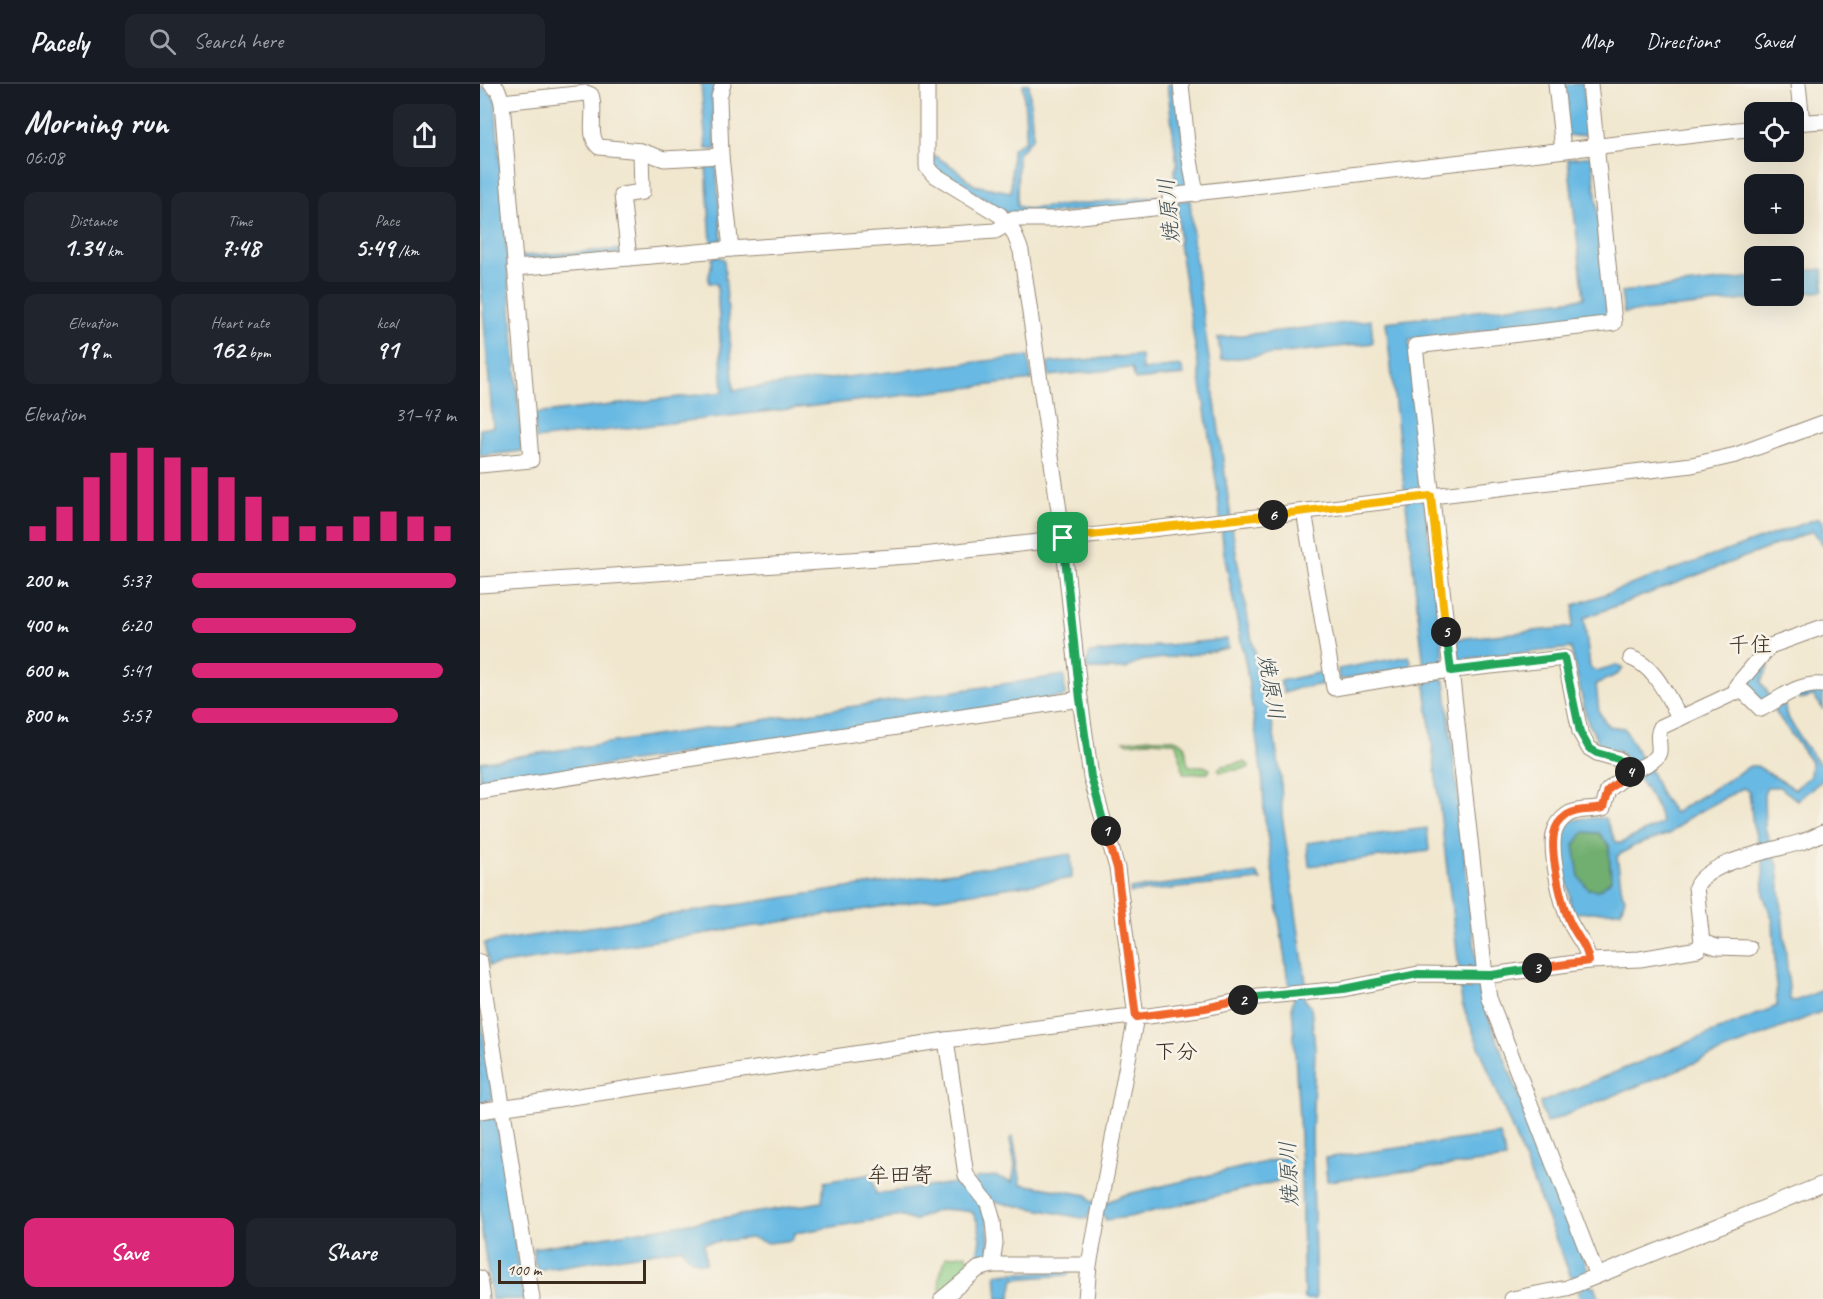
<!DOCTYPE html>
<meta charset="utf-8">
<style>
:root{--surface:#171b24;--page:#20242c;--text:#f1f3f6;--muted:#9ea1a6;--line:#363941;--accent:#db2777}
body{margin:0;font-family:Caveat,"Klee One",sans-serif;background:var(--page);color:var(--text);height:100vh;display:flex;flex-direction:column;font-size:22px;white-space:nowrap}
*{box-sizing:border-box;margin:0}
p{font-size:20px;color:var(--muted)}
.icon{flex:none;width:33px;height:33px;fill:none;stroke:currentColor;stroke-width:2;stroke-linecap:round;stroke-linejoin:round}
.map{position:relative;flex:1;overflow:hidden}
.sheet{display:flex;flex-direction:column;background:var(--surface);width:480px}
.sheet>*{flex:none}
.fabs{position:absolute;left:1264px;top:18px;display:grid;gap:12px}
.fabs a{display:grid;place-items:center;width:60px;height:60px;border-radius:12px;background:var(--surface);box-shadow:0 6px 24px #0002;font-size:30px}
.scale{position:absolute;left:18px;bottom:15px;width:148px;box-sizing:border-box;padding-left:6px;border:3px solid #3b2a1e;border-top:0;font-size:16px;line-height:21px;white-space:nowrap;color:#3b2a1e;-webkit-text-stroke:4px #f7f3e8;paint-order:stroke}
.pin{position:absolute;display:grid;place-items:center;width:51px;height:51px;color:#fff;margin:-26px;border-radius:12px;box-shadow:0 3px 9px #0006}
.km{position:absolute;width:30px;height:30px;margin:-15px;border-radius:50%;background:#222;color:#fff;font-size:16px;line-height:30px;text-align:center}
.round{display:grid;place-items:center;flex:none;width:63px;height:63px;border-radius:12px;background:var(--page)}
.overview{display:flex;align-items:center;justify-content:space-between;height:102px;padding:0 24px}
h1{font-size:33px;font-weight:700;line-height:45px}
.stats{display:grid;grid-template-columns:repeat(3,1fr);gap:9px;height:102px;padding:6px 24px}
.stats div{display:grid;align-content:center;border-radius:12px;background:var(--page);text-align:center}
.stats b{font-size:26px;font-weight:700}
.stats small{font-size:16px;font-weight:400}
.stats p{font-size:16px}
.chart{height:168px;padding:12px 24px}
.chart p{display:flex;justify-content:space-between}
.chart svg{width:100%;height:108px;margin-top:6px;stroke:var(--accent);stroke-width:6}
.cta{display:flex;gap:12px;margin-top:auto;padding:12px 24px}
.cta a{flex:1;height:69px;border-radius:12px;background:var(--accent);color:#fff;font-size:24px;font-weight:700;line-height:69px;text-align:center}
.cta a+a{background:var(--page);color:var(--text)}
ul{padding:0 24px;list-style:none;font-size:20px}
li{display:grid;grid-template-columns:96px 72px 1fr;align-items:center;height:45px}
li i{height:15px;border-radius:8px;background:var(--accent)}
header{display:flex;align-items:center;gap:36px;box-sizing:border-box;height:84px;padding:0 30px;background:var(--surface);border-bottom:2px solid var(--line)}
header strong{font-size:28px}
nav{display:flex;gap:33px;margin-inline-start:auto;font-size:21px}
.search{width:420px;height:54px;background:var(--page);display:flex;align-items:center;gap:15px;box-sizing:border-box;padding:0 21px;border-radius:12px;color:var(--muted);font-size:22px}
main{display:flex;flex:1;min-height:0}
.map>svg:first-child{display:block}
.green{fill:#8acb82;stroke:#627a50;stroke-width:1.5}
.forest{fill:#6faf70;stroke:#556c47;stroke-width:1.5}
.water{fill:#68b9e3;stroke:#527280;stroke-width:1.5;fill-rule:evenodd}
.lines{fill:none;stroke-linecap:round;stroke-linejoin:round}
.minor-casing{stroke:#968876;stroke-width:17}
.minor{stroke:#fff;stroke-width:15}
.split-1-casing{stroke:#fff;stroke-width:12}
.split-2-casing{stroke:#fff;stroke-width:12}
.split-3-casing{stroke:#fff;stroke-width:12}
.split-4-casing{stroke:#fff;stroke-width:12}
.split-5-casing{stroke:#fff;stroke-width:12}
.split-6-casing{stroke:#fff;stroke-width:12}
.split-7-casing{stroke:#fff;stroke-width:12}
.split-1{stroke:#22a559;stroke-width:8}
.split-2{stroke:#f0652b;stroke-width:8}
.split-3{stroke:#22a559;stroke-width:8}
.split-4{stroke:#f0652b;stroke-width:8}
.split-5{stroke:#22a559;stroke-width:8}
.split-6{stroke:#f5b400;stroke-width:8}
.split-7{stroke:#f5b400;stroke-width:8}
.labels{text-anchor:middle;stroke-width:5;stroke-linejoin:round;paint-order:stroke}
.water-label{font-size:22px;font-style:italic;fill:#485559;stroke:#f7f3e8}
.neighbourhood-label{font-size:22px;fill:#3b2a1e;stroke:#f7f3e8}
</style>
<header>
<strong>Pacely</strong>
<div class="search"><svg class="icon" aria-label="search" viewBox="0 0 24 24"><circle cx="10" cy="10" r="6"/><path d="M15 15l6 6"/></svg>Search here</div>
<nav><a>Map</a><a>Directions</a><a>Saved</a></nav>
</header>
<main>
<section class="sheet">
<div class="overview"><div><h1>Morning run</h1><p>06:08</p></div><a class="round"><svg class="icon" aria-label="share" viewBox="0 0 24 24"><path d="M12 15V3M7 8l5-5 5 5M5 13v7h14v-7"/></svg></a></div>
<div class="stats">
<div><p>Distance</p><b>1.34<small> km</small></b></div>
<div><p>Time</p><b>7:48</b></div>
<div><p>Pace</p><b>5:49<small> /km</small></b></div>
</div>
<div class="stats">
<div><p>Elevation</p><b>19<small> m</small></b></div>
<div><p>Heart rate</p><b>162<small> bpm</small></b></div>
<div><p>kcal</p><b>91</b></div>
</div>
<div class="chart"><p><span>Elevation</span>31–47 m</p>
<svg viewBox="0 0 160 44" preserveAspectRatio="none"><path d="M5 44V38M15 44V30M25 44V18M35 44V8M45 44V6M55 44V10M65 44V14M75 44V18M85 44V26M95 44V34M105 44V38M115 44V38M125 44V34M135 44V32M145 44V34M155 44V38"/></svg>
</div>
<ul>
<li><b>200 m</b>5:37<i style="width:100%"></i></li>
<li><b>400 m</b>6:20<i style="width:62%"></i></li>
<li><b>600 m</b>5:41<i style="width:95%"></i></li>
<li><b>800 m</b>5:57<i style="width:78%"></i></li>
</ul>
<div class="cta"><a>Save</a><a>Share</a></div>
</section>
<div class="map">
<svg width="1343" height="1215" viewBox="0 0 1343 1215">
<rect width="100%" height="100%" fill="#f7f3e8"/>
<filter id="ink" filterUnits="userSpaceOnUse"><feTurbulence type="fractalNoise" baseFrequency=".0167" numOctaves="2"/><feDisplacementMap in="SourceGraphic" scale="12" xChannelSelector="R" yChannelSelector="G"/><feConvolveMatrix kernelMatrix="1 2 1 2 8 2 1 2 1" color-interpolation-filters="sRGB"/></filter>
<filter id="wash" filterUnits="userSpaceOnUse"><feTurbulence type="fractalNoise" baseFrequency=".008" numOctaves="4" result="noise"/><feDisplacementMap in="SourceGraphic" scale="24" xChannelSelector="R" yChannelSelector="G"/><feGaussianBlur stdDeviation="1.35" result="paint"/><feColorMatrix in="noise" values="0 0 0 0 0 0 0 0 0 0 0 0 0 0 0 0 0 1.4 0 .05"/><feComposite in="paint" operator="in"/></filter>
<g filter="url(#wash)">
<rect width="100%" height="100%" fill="#f1e7cf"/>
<g class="green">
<path d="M668,654C678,657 700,650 705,663C707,669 705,676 709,682H724L730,685L728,689L704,690C698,680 703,667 695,658C684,658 674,657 664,657C656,658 651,661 644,657Z"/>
<path d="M764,678L769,681V684L740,688L738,685L742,682Z"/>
<path d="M486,1170L493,1186L461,1210L459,1194L466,1173Z"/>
</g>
<path class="forest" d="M1103,748L1119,749L1129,761L1131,796L1120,806L1108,805L1099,793L1094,761Z"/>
<g class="water">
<path d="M221,0H237L232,10L236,66L226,65Z"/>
<path d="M543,0H549L553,53L538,70L537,122L547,125L680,112L681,117L547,132L525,128L458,87L451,74L455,72L473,83L494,101L531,108L532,65L545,56L546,43Z"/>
<path d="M687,0H696L709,104L697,105L694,88L697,81Z"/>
<path d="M1081,0H1103L1108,50L1086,53Z"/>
<path d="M0,1L15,13L42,367L0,372V345L13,343L0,191Z"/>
<path d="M1112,72L1128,232L929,256L945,425L963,568L964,581L960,595L965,597L997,884H992L993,899H998L1000,912L1108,1186L1104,1188L1110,1203L1114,1202L1119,1215H1100L1098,1208L1102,1206L1095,1192L1091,1193L982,920L980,900L984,898L983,885H979L945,601L950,596L949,583H944L906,238L1104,214L1088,75Z"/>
<path d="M236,79L242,156L231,158L226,82Z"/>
<path d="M710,116L714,166L755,463L771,552L791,632L801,695L802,731L826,899L824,905L825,916L831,922L835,965L832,1051L836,1215H824L820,1052L812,921C816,913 813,905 808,898L784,728L783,699L766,582L744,469L737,403L699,159L698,117Z"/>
<path d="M143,165L141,170L43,177L41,175L42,172Z"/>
<path d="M237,172L244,175L254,306L548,272L552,296L56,355L54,330L243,308L237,200L229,199C227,189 233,184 232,174Z"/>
<path d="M1343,185V207L1314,210V188Z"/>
<path d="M1275,193V212H1302L1144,229L1141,208Z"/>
<path d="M891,236L893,259L741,276L738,254Z"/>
<path d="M661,271L662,286L701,282L704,291L655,296L652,284L569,292L567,279Z"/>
<path d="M1339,434L1343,439V461L1333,447L1104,534L1110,583L1116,587L1136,581L1143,585L1138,590L1116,600L1119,628L1128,642L1144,644L1161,674L1158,680H1151L1139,667L1121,663L1107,636L1091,564L977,576V555L1092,543L1094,521Z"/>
<path d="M747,555L748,564L724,569L660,577L646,585H607L606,580L610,569Z"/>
<path d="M929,572L931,577L930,584L859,596L858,585Z"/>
<path d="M1285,579L1289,582L1281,598L1291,614L1282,618L1267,603Z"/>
<path d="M843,588L844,600L819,604L804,609L800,597Z"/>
<path d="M584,591L585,612L0,700V678Z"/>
<path d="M1332,606L1343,608V625L1334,612L1320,615L1318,613Z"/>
<path d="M1304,617L1306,630L1323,659L1343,684V696L1317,716L1300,703H1287L1284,711L1285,744L1298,782L1310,916L1315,917L1343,906V927L1066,1039L1060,1019L1297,922L1293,837L1284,813L1283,776L1273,741L1269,708L1263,704L1208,734L1189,750L1154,762L1137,772L1142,808L1145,814L1141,827L1092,829C1090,820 1090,810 1088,801C1078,758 1064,730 1125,734L1136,758L1141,759L1182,739L1177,723L1157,691L1170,685L1181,711L1194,729L1270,682H1277L1315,705L1330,692L1331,678L1294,626ZM1104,748L1119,749L1129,761L1131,796L1120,806L1108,805L1099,793L1094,761Z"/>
<path d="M947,744L949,767L829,782L827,759Z"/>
<path d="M591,770L592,794L9,882L4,859Z"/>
<path d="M776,789L781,796L650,809V805Z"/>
<path d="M0,925L13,1015L6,1017L9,1034L16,1033L44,1215H12L0,1136Z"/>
<path d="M1020,1050L1026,1075L847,1097L845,1074Z"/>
<path d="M533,1053L541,1100L607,1111L610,1117L626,1121L627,1118L644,1111L811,1072V1094L649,1133L625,1136V1132L609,1129L607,1135L512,1117L493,1111L507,1131L510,1173L501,1178L497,1171C501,1155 502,1142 492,1128C464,1124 460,1123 434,1137L420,1132L315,1149L312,1156L288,1159L271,1154L224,1159L226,1179C215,1180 207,1173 202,1164L57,1186L54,1175V1164L342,1118L344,1098L391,1090L396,1110L481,1098L490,1106L495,1094L515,1092L532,1098L535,1082L530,1055Z"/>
<path d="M586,1187L591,1189L586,1191L534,1195L530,1215H518L516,1190Z"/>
</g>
</g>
<g filter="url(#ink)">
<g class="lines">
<defs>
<g id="minor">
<path d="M243,0L239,13L241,72L251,165"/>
<path d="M447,0V83L453,90L520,131L534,149L541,167L583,454L600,615L611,693L637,784L656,933L609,1181L606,1215"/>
<path d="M701,0L707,59L716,110"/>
<path d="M1076,0L1083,66"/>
<path d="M1110,0L1134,239L935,262L1005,891L1009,914L1117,1192"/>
<path d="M1318,0L1322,38"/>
<path d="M22,18L106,9L111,11C117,27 106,51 119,63L161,67L184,75L241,72"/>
<path d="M1314,39L1343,37"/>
<path d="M149,174L142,111L162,108L161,67"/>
<path d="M35,184L251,165L515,147C522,144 526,139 532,135H575L691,122L690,112L697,111L1275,44"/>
<path d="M0,381L51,376L22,18L18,6L11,0"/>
<path d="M824,427L854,604L937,590L1085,574L1100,648L1109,664L1117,669L1138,675L1151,688L1128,706L1123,724C1111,727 1097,724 1087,731C1080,736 1076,742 1074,750C1070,770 1082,826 1093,844C1100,857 1106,861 1109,877"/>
<path d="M0,501L443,471L759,435L1212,381L1256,371L1343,339"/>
<path d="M1151,574C1176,583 1187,613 1200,634"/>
<path d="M1256,608H1264L1281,625C1301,614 1320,598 1343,601"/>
<path d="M1151,688C1159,683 1177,678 1179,668C1180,658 1176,652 1181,643L1256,608L1257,601L1290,562L1343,543"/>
<path d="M0,707L600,615"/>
<path d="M1222,858L1237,863L1269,864"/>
<path d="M0,878L52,1215"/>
<path d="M0,1027L466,956L643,933L669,932L725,924L778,913L863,905L938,890L1012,891L1109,877L1160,875L1218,865L1222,858L1216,803C1227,777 1296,766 1321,758C1329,756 1336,752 1343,749"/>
<path d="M512,1181H609"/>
<path d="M0,1194L3,1215"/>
<path d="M462,1215L498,1185L512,1181L515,1159L513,1137L508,1119L486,1091L466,956"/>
<path d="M1032,1215L1087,1204L1343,1100"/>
</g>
</defs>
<use href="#minor" class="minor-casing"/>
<use href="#minor" class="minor"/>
</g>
</g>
<g class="lines" filter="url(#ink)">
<defs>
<path id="split-1" d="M583,454L600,615L611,693L626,747"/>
<path id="split-2" d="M626,747L637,784L656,933L725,924L763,916"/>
<path id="split-3" d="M763,916L778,913L863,905L938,890L1012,891L1057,884"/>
<path id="split-4" d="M1057,884L1109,877C1106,861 1100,857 1093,844C1082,826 1070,770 1074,750C1075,742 1080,736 1087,731C1097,724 1111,727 1123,724L1128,706L1150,688"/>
<path id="split-5" d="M966,548L971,587L1084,573L1100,648L1109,664L1117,669L1138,675L1150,688"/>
<path id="split-6" d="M793,431L951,412L966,548"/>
<path id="split-7" d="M583,454L793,431"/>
</defs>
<use href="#split-1" class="split-1-casing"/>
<use href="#split-2" class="split-2-casing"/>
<use href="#split-3" class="split-3-casing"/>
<use href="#split-4" class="split-4-casing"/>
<use href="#split-5" class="split-5-casing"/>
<use href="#split-6" class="split-6-casing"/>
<use href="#split-7" class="split-7-casing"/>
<use href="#split-1" class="split-1"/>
<use href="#split-2" class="split-2"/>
<use href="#split-3" class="split-3"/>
<use href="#split-4" class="split-4"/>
<use href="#split-5" class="split-5"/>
<use href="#split-6" class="split-6"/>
<use href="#split-7" class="split-7"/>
</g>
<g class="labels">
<g class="water-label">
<text transform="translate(688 127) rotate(-95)" y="8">焼原川</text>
<text transform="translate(792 603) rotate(80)" y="8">焼原川</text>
<text transform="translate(808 1090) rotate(-92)" y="8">焼原川</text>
</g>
<g class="neighbourhood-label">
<text x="1270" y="568">千住</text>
<text x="696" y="975">下分</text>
<text x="420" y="1098">牟田寄</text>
</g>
</g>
</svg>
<div class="fabs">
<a><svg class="icon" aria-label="locate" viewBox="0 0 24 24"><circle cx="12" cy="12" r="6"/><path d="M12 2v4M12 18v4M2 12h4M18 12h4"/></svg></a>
<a>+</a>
<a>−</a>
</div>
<div class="scale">100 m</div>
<div class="pin" style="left:583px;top:454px;background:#1e9e55"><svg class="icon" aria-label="arrive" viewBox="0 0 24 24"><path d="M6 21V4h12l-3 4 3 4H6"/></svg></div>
<b class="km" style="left:626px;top:747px">1</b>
<b class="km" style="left:763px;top:916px">2</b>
<b class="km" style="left:1057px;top:884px">3</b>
<b class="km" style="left:1150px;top:688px">4</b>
<b class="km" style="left:966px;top:548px">5</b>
<b class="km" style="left:793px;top:431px">6</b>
</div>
</main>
